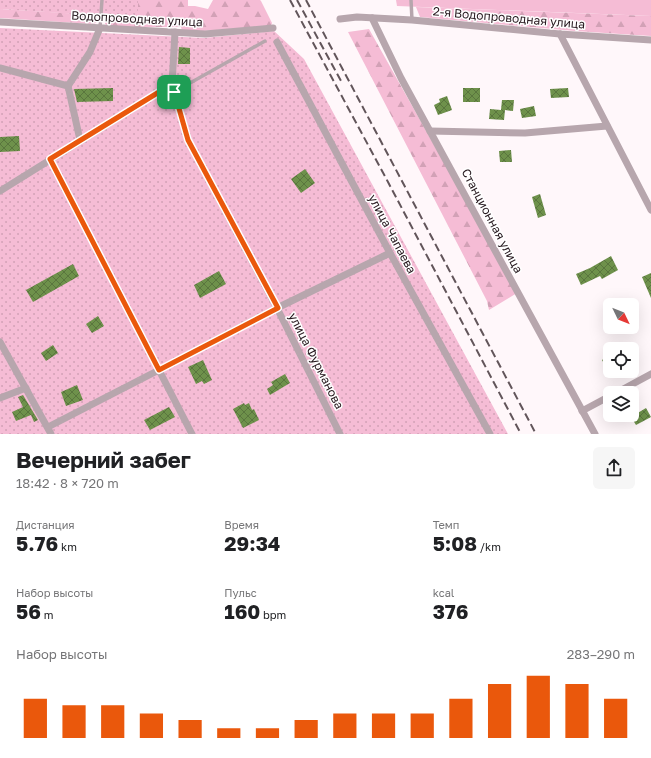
<!DOCTYPE html>
<html lang="ru">
<meta charset="utf-8">
<style>
:root{--surface:#fff;--page:#f6f6f6;--text:#202124;--muted:#757577;--accent:#ea580c}
body{margin:0;font-family:"Golos Text",sans-serif;background:var(--page);color:var(--text);height:100vh;display:flex;flex-direction:column;font-size:15px;white-space:nowrap}
*{box-sizing:border-box;margin:0}
p{font-size:13px;color:var(--muted)}
.icon{flex:none;width:22px;height:22px;fill:none;stroke:currentColor;stroke-width:2;stroke-linecap:round;stroke-linejoin:round}
.map{position:relative;height:434px;overflow:hidden}
.sheet{display:flex;flex-direction:column;background:var(--surface);flex:1}
.sheet>*{flex:none}
.needle{width:26px;rotate:133deg}
.buttons{position:absolute;left:603px;top:298px;display:grid;gap:8px}
.buttons a{display:grid;place-items:center;width:36px;height:36px;border-radius:6px;background:var(--surface);box-shadow:0 4px 16px #0002;font-size:20px}
.pin{position:absolute;display:grid;place-items:center;width:34px;height:34px;color:#fff;margin:-17px;border-radius:8px;box-shadow:0 2px 6px #0006}
.round{display:grid;place-items:center;flex:none;width:42px;height:42px;border-radius:6px;background:var(--page)}
.overview{display:flex;align-items:center;justify-content:space-between;height:68px;padding:0 16px}
h1{font-size:22px;font-weight:700;line-height:30px}
.stats{display:grid;grid-template-columns:repeat(3,1fr);gap:6px;height:68px;padding:4px 16px}
.stats div{display:grid;align-content:center}
.stats b{font-size:20px;font-weight:700}
.stats small{font-size:11px;font-weight:400}
.stats p{font-size:11px}
.chart{height:112px;padding:8px 16px}
.chart p{display:flex;justify-content:space-between}
.chart svg{width:100%;height:72px;margin-top:4px;stroke:var(--accent);stroke-width:6}
.map>svg:first-child{display:block}
.grass{fill:#f5bcd5}
.forest{fill:url(#forest-firs)}
.garden{fill:url(#garden-dots)}
.building{fill:url(#building-cross-hatch)}
.lines{fill:none;stroke-linecap:round;stroke-linejoin:round}
.service{stroke:#b7a6ad;stroke-width:3.5}
.minor{stroke:#b7a6ad;stroke-width:7}
.rail{stroke:#62555a;stroke-width:2;stroke-dasharray:8 4;stroke-linecap:butt}
.route-casing{stroke:#fff;stroke-width:8}
.route{stroke:#ea580c;stroke-width:5}
.labels{text-anchor:middle;stroke-width:3;stroke-linejoin:round;paint-order:stroke}
.street-label{font-size:12px;fill:#27191f;stroke:#fff}
</style>
<div class="map">
<svg width="651" height="434" viewBox="0 0 651 434">
<defs>
<pattern id="forest-firs" width="22" height="20" patternUnits="userSpaceOnUse"><rect width="22" height="20" fill="#f5bcd5"/><path d="M5 1l3.5 6h-7zM16 11l3.5 6h-7z" fill="#d2a1b6"/></pattern>
<pattern id="garden-dots" width="8" height="8" patternUnits="userSpaceOnUse"><rect width="8" height="8" fill="#f5bcd5"/><path d="M2 2h.1M6 6h.1" fill="none" stroke="#d2a1b6" stroke-width="1.8" stroke-linecap="round"/></pattern>
<pattern id="building-cross-hatch" width="8" height="8" patternUnits="userSpaceOnUse"><rect width="8" height="8" fill="#6e914b"/><path d="M0 0l8 8M0 8l8-8" fill="none" stroke="#5a763e"/></pattern>
</defs>
<rect width="100%" height="100%" fill="#fff7fa"/>
<path class="grass" d="M396,0H651V16L397,6Z"/>
<g class="forest">
<path d="M138,0H188V6H195L208,9L213,0H260L261,1L272,23L271,26L203,31H182L181,27H140L108,26L105,24L106,16L138,17Z"/>
<path d="M416,7L651,16V36L575,31L420,17Z"/>
<path d="M0,9L97,15V20L96,23L92,24L0,18Z"/>
<path d="M369,29L517,293L489,310L487,301L348,32Z"/>
</g>
<g class="garden">
<path d="M0,0H138V17L106,16L0,9Z"/>
<path d="M0,28L204,38L274,31L304,59L508,434H0Z"/>
</g>
<g class="building">
<path d="M179,47L190,48V64H178Z"/>
<path d="M113,88V101L77,102L74,89Z"/>
<rect x="463" y="88" width="17" height="14"/>
<path d="M568,88L569,97L551,98L550,89Z"/>
<path d="M447,96L452,110L438,115L434,105L440,102L439,99Z"/>
<path d="M502,100H514L513,111L505,110L504,120L489,119L490,109L501,110Z"/>
<path d="M534,106L536,116L522,118L520,109Z"/>
<path d="M19,136L20,151L0,152V137Z"/>
<path d="M511,150L512,162H500L499,151Z"/>
<path d="M305,169L315,183L301,193L291,179Z"/>
<path d="M540,194L546,215L538,218L532,197Z"/>
<path d="M611,256L618,270L602,279L600,276L581,285L576,274L590,268Z"/>
<path d="M73,264L79,276L33,302L26,290Z"/>
<path d="M219,271L226,284L200,298L194,285Z"/>
<path d="M651,273V298L642,277Z"/>
<path d="M98,316L104,326L92,333L86,324Z"/>
<path d="M53,345L58,353L46,361L41,353Z"/>
<path d="M610,355V375L602,360Z"/>
<path d="M203,360L212,380L204,384L202,381L196,384L188,367Z"/>
<path d="M285,374L290,383L270,395L267,389L273,385L271,382Z"/>
<path d="M77,385L83,400L66,406L61,392Z"/>
<path d="M23,395L38,420L34,422L31,415L16,421L12,412L23,407L18,397Z"/>
<path d="M244,403L245,405L249,403L252,410L254,409L259,420L243,428L233,409Z"/>
<path d="M169,407L175,417L150,430L144,420Z"/>
<path d="M646,408L651,417L636,425L631,417Z"/>
</g>
<g class="lines">
<g class="service">
<path d="M411,0L412,20"/>
<path d="M100,28L102,0"/>
<path d="M174,92L265,41"/>
</g>
<g class="minor">
<path d="M372,18L401,78L595,434"/>
<path d="M340,19L357,17L412,20L560,34L651,40"/>
<path d="M0,22L205,34L273,28"/>
<path d="M175,32L172,84L188,140L277,308L340,434"/>
<path d="M560,34L651,210"/>
<path d="M277,42L390,253L490,434"/>
<path d="M0,68L68,86L80,140"/>
<path d="M68,86L90,52L100,28"/>
<path d="M430,131L525,133L607,126"/>
<path d="M50,159L192,434"/>
<path d="M0,191L172,84"/>
<path d="M0,342L51,434"/>
<path d="M616,393L651,374"/>
<path d="M0,398L26,388"/>
<path d="M582,411L610,396"/>
<path d="M48,427L159,370L277,308L390,253"/>
</g>
<g class="rail">
<path d="M290,0L388,182L521,434"/>
<path d="M297,0L341,81"/>
<path d="M306,0L536,434"/>
</g>
</g>
<g class="lines">
<defs>
<path id="route" d="M172,84L188,140L278,308L159,370L50,159Z"/>
</defs>
<use href="#route" class="route-casing"/>
<use href="#route" class="route"/>
</g>
<g class="labels">
<g class="street-label">
<text transform="translate(509 18) rotate(5)" y="4">2-я Водопроводная улица</text>
<text transform="translate(137 19) rotate(3)" y="4">Водопроводная улица</text>
<text transform="translate(492 221) rotate(62)" y="4">Станционная улица</text>
<text transform="translate(392 234) rotate(62)" y="4">улица Чапаева</text>
<text transform="translate(316 361) rotate(63)" y="4">улица Фурманова</text>
</g>
</g>
</svg>
<div class="buttons">
<a><svg class="needle" viewBox="-14 -14 28 28"><path d="M0-13l5 13h-10z" fill="#e53935"/><path d="M0 13l5-13h-10z" fill="#757577"/></svg></a>
<a><svg class="icon" aria-label="locate" viewBox="0 0 24 24"><circle cx="12" cy="12" r="6"/><path d="M12 2v4M12 18v4M2 12h4M18 12h4"/></svg></a>
<a><svg class="icon" aria-label="layers" viewBox="0 0 24 24"><path d="M12 4l9 5-9 5-9-5zM3 14l9 5 9-5"/></svg></a>
</div>
<div class="pin" style="left:174px;top:92px;background:#1e9e55"><svg class="icon" aria-label="arrive" viewBox="0 0 24 24"><path d="M6 21V4h12l-3 4 3 4H6"/></svg></div>
</div>
<section class="sheet">
<div class="overview"><div><h1>Вечерний забег</h1><p>18:42 · 8 × 720 m</p></div><a class="round"><svg class="icon" aria-label="share" viewBox="0 0 24 24"><path d="M12 15V3M7 8l5-5 5 5M5 13v7h14v-7"/></svg></a></div>
<div class="stats">
<div><p>Дистанция</p><b>5.76<small> km</small></b></div>
<div><p>Время</p><b>29:34</b></div>
<div><p>Темп</p><b>5:08<small> /km</small></b></div>
</div>
<div class="stats">
<div><p>Набор высоты</p><b>56<small> m</small></b></div>
<div><p>Пульс</p><b>160<small> bpm</small></b></div>
<div><p>kcal</p><b>376</b></div>
</div>
<div class="chart"><p><span>Набор высоты</span>283–290 m</p>
<svg viewBox="0 0 160 44" preserveAspectRatio="none"><path d="M5 44V20M15 44V24M25 44V24M35 44V29M45 44V33M55 44V38M65 44V38M75 44V33M85 44V29M95 44V29M105 44V29M115 44V20M125 44V11M135 44V6M145 44V11M155 44V20"/></svg>
</div>
</section>
